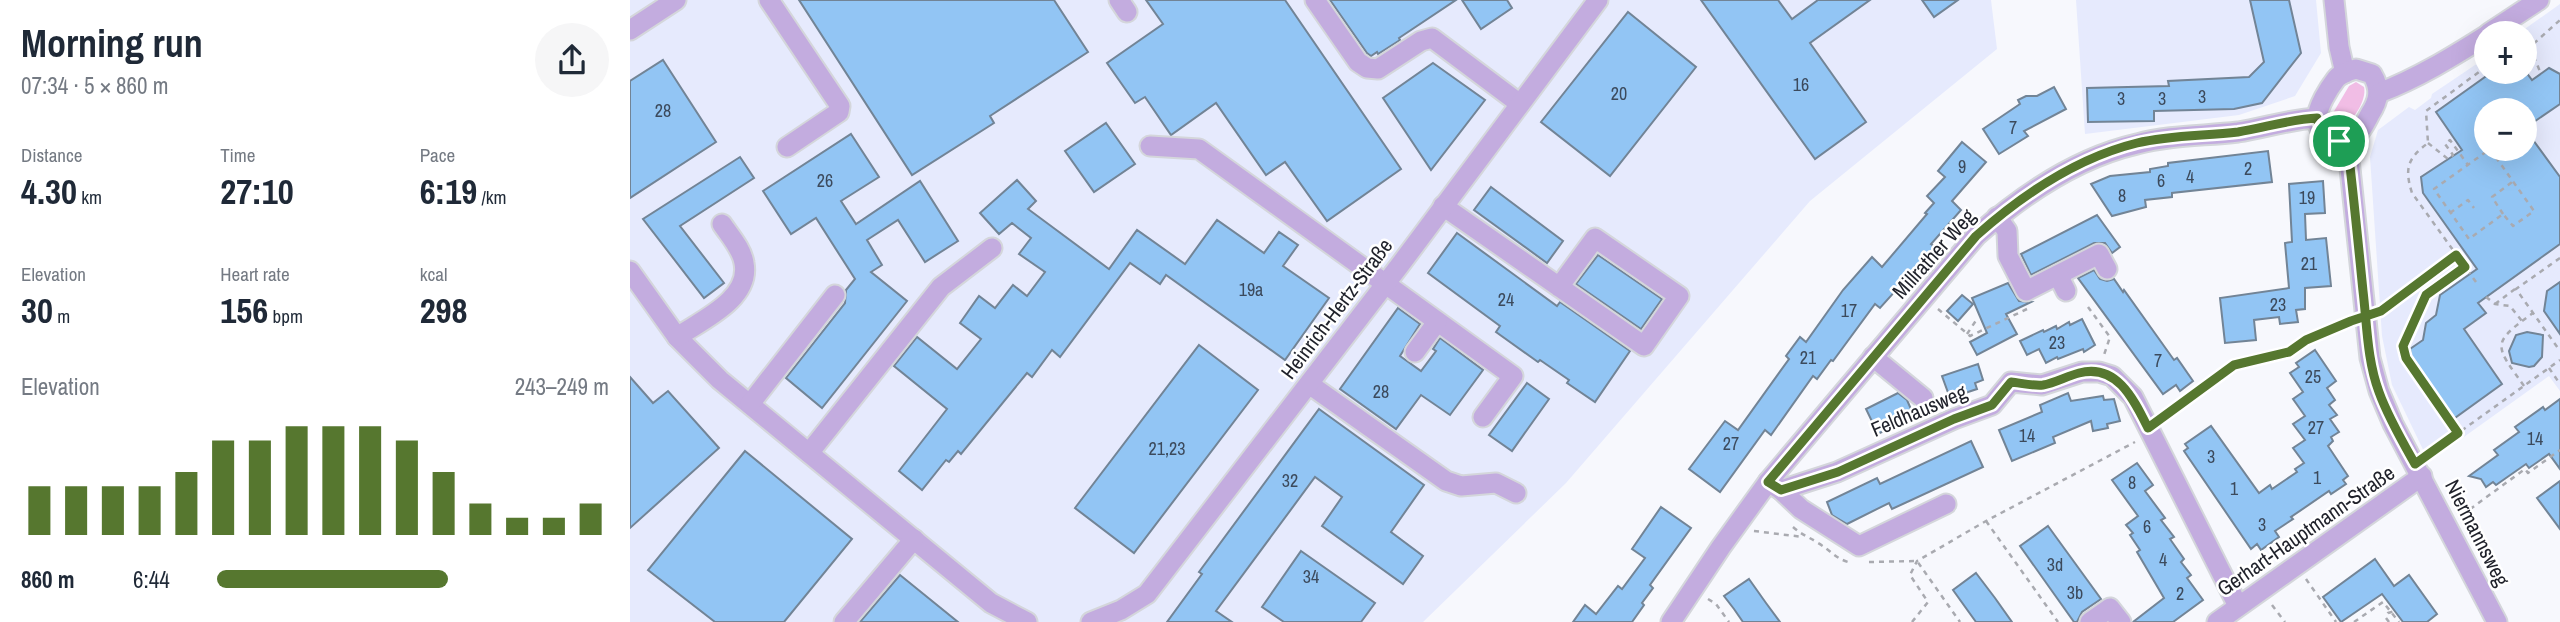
<!DOCTYPE html>
<meta charset="utf-8">
<style>
:root{--surface:#fff;--page:#f6f6f7;--text:#1f2937;--muted:#747a83;--accent:#56772f}
body{margin:0;font-family:"Archivo Narrow",sans-serif;background:var(--page);color:var(--text);height:100vh;display:flex;flex-direction:column;font-size:26px;white-space:nowrap}
*{box-sizing:border-box;margin:0}
p{font-size:23px;color:var(--muted)}
.icon{flex:none;width:38px;height:38px;fill:none;stroke:currentColor;stroke-width:2;stroke-linecap:round;stroke-linejoin:round}
.map{position:relative;flex:1;overflow:hidden}
.side{display:flex;flex-direction:column;background:var(--surface);width:630px}
.side>*{flex:none}
.controls{position:absolute;left:1844px;top:21px;display:grid;gap:14px}
.controls a{display:grid;place-items:center;width:63px;height:63px;border-radius:50%;background:var(--surface);box-shadow:0 7px 28px #0002;font-size:35px}
.pin{position:absolute;display:grid;place-items:center;width:60px;height:60px;color:#fff;margin:-30px;border:4px solid #fff;border-radius:50%;box-shadow:0 2px 7px #0007}
.round{display:grid;place-items:center;flex:none;width:74px;height:74px;border-radius:37px;background:var(--page)}
.head{display:flex;align-items:center;justify-content:space-between;height:119px;padding:0 21px}
h1{font-size:38px;font-weight:800;line-height:52px}
.metrics{display:grid;grid-template-columns:repeat(3,1fr);gap:10px;height:119px;padding:7px 21px}
.metrics div{display:grid;align-content:center}
.metrics b{font-size:35px;font-weight:800}
.metrics small{font-size:19px;font-weight:400}
.metrics p{font-size:19px}
.chart{height:196px;padding:14px 21px}
.chart p{display:flex;justify-content:space-between}
.chart svg{width:100%;height:126px;margin-top:7px;stroke:var(--accent);stroke-width:6}
ul{padding:0 21px;list-style:none;font-size:23px}
li{display:grid;grid-template-columns:112px 84px 1fr;align-items:center;height:52px}
li i{height:18px;border-radius:9px;background:var(--accent)}
main{display:flex;flex:1;min-height:0}
.map>svg:first-child{display:block}
.built{fill:#e6eafd;fill-rule:evenodd}
.green{fill:#f1bde5}
.building{fill:#92c5f4;stroke:#728496;stroke-width:2}
.lines{fill:none;stroke-linecap:round;stroke-linejoin:round}
.minor-casing{stroke:#d4d6db;stroke-width:23}
.path{stroke:#a9aab0;stroke-width:2.5;stroke-dasharray:5 5;stroke-linecap:butt}
.minor{stroke:#c3acdf;stroke-width:19}
.route-casing{stroke:#fff;stroke-width:14}
.route{stroke:#56772f;stroke-width:9}
.labels{text-anchor:middle;stroke-width:5;stroke-linejoin:round;paint-order:stroke}
.number-label{font-size:18px;fill:#3c4a5c}
.street-label{font-size:21px;fill:#1f212a;stroke:#fff}
</style>
<main>
<section class="side">
<div class="head"><div><h1>Morning run</h1><p>07:34 · 5 × 860 m</p></div><a class="round"><svg class="icon" aria-label="share" viewBox="0 0 24 24"><path d="M12 15V3M7 8l5-5 5 5M5 13v7h14v-7"/></svg></a></div>
<div class="metrics">
<div><p>Distance</p><b>4.30<small> km</small></b></div>
<div><p>Time</p><b>27:10</b></div>
<div><p>Pace</p><b>6:19<small> /km</small></b></div>
</div>
<div class="metrics">
<div><p>Elevation</p><b>30<small> m</small></b></div>
<div><p>Heart rate</p><b>156<small> bpm</small></b></div>
<div><p>kcal</p><b>298</b></div>
</div>
<div class="chart"><p><span>Elevation</span>243–249 m</p>
<svg viewBox="0 0 160 44" preserveAspectRatio="none"><path d="M5 44V27M15 44V27M25 44V27M35 44V27M45 44V22M55 44V11M65 44V11M75 44V6M85 44V6M95 44V6M105 44V11M115 44V22M125 44V33M135 44V38M145 44V38M155 44V33"/></svg>
</div>
<ul>
<li><b>860 m</b>6:44<i style="width:59%"></i></li>
</ul>
</section>
<div class="map">
<svg width="1930" height="622" viewBox="0 0 1930 622">
<rect width="100%" height="100%" fill="#f7f8fd"/>
<g class="built">
<path d="M0,0H1361L1367,49L1180,201L936,483L793,622H0Z"/>
<path d="M1446,0H1686L1691,53L1665,96L1609,115L1455,134Z"/>
<path d="M1930,4V391L1919,376L1799,462L1762,385L1752,336L1740,157L1748,130L1779,107L1785,110L1801,98L1802,94L1857,57V72H1895V33H1889ZM1857,110H1895V149H1857Z"/>
</g>
<path class="green" d="M1726,82L1734,87C1737,99 1724,122 1711,126L1707,125L1702,117L1703,113L1719,86Z"/>
<g class="building">
<path d="M169,0H424L458,52L360,116L364,123L282,175Z"/>
<path d="M516,0H655L771,169L697,221L655,162L636,175L586,103L541,135L515,97L505,103L477,63L533,24Z"/>
<path d="M700,0H826L769,38L770,40L748,54L747,52L741,56L737,53Z"/>
<path d="M832,0H877L882,8L851,29Z"/>
<path d="M1071,0H1148L1162,19L1188,0H1240L1180,43L1236,122L1185,159Z"/>
<path d="M1292,0H1328L1304,17Z"/>
<path d="M1620,0H1659L1671,53L1632,103L1604,109L1524,111V121L1458,122L1457,88L1539,86L1538,81L1619,77L1634,62Z"/>
<path d="M998,12L1066,67L980,176L911,122Z"/>
<path d="M33,60L86,142L0,198V81Z"/>
<path d="M803,63L855,100L801,170L753,98Z"/>
<path d="M1919,68L1930,74V104L1895,128V110H1857V149H1895V129L1930,177V244L1848,303L1856,313L1834,329L1872,384L1822,420L1783,365L1780,349L1793,340L1796,323L1806,315L1810,295L1847,269L1793,193L1791,177L1832,150L1806,112L1862,72H1896L1902,80Z"/>
<path d="M1424,87L1436,109L1394,131L1398,136L1369,154L1353,129L1390,104L1388,100L1396,96H1407Z"/>
<path d="M476,123L505,164L464,192L435,151Z"/>
<path d="M221,134L249,177L211,201L226,224L290,181L328,241L295,262L268,220L237,240L252,265L241,272L277,301L192,408L156,378L215,303L216,290L225,279L186,218L161,234L133,191Z"/>
<path d="M1332,142L1356,162L1322,201L1331,210L1301,244L1305,247L1250,308L1245,304L1203,361L1201,360L1187,379L1183,376L1141,435L1135,430L1090,492L1059,469L1095,421L1108,430L1159,359L1156,356L1170,337L1176,342L1213,290L1242,257L1252,267L1297,214L1295,213L1304,203L1297,196L1315,177L1308,171Z"/>
<path d="M1638,151L1642,182L1542,193V197L1515,200L1516,207L1482,216L1461,184L1480,176L1520,172V169L1538,166V163Z"/>
<path d="M110,157L124,178L50,226L94,283L74,298L13,219Z"/>
<path d="M387,180L406,201L398,209L479,269L507,230L555,264L587,220L634,253L649,232L668,245L653,266L699,298L655,360L536,275L530,284L500,263L430,357L422,350L402,377L397,373L331,454L328,451L319,462L316,460L292,490L269,471L317,409L264,366L287,337L327,369L351,339L330,323L349,296L365,308L383,285L397,296L415,272L389,254L401,238L382,223L369,234L350,213Z"/>
<path d="M1693,181L1695,213L1675,214L1676,240L1696,238L1701,286L1675,288V309L1666,310L1668,322L1650,324L1649,317L1624,320L1626,340L1595,343L1590,298L1659,288L1655,243L1662,242L1659,184Z"/>
<path d="M861,187L933,241L917,263L844,210Z"/>
<path d="M1467,215L1490,247L1482,253L1475,243H1464L1401,275L1391,254Z"/>
<path d="M827,233L927,306L930,302L1000,351L965,402L937,383L939,380L910,360L908,362L866,332L870,326L798,273Z"/>
<path d="M968,255L1032,299L1011,329L946,284Z"/>
<path d="M1464,270L1470,279L1477,281L1484,279L1493,292L1494,290L1544,360L1547,358L1563,381L1550,391L1546,385L1533,394L1448,278Z"/>
<path d="M1930,282V334L1914,311L1917,291Z"/>
<path d="M1378,283L1389,301L1401,302L1376,314L1387,334L1347,355L1340,342L1357,333L1342,298Z"/>
<path d="M1332,295L1343,304L1328,321L1317,311Z"/>
<path d="M768,308L790,324L770,356L791,371L806,351L803,349L810,338L853,370L820,415L791,395L766,429L710,389Z"/>
<path d="M1452,319L1465,345L1454,352L1453,349L1428,359L1427,357L1416,363L1409,349L1397,355L1390,341L1413,330L1414,332L1426,326L1427,329L1439,322L1440,325Z"/>
<path d="M1897,332L1913,335L1912,357L1904,366L1899,367L1882,363L1879,351L1886,335Z"/>
<path d="M569,345L628,390L504,553L445,508Z"/>
<path d="M1685,350L1706,381L1697,388L1705,400L1699,405L1707,415L1700,419L1709,432L1701,437L1703,441L1698,446L1718,476L1713,480L1716,484L1701,494L1699,491L1661,517L1663,519L1645,531L1649,537L1631,550L1627,544L1621,549L1554,451L1558,448L1555,444L1581,426L1629,493L1640,485L1642,489L1667,472L1665,469L1674,463L1663,448L1675,440L1663,424L1675,416L1663,399L1673,392L1660,373L1669,367L1666,363Z"/>
<path d="M1348,364L1353,380L1345,383L1347,389L1320,398L1312,376Z"/>
<path d="M0,377L23,403L38,391L89,448L0,528Z"/>
<path d="M897,383L919,399L882,451L859,435Z"/>
<path d="M1268,393L1277,400L1284,416L1248,434L1236,409Z"/>
<path d="M1438,393L1441,401L1473,396L1474,400L1484,399L1490,421L1477,424L1478,428L1463,431L1461,421L1423,437L1425,443L1382,461L1369,430L1412,412L1410,405Z"/>
<path d="M1930,399V469L1919,454L1899,468L1896,464L1866,485L1863,482L1856,487L1851,479L1839,476L1868,455L1864,450L1889,432L1885,427L1913,407L1915,410Z"/>
<path d="M689,409L794,485L761,532L793,556L773,584L692,526L712,497L685,477L586,611L602,622H537L572,574L569,572Z"/>
<path d="M1341,441L1353,467L1262,509L1259,503L1217,524L1202,515L1197,502L1247,478L1250,484Z"/>
<path d="M115,451L222,539L154,622H85L18,570Z"/>
<path d="M1507,463L1523,485L1515,491L1535,518L1531,520L1544,537L1540,539L1554,559L1551,562L1561,575L1557,578L1573,600L1543,622H1503L1534,598L1507,552L1510,550L1500,535L1503,533L1496,525L1508,516L1482,480Z"/>
<path d="M1930,481V529L1907,498Z"/>
<path d="M1031,507L1061,528L1020,585L1023,588L1012,603L1014,605L1002,622H943L955,605L966,614L988,586L992,589L1015,558L1002,549Z"/>
<path d="M1418,526L1471,599L1452,612L1447,622H1444L1390,546Z"/>
<path d="M671,551L745,603L731,622H654L632,607Z"/>
<path d="M1745,559L1764,586L1779,575L1807,614L1797,622H1773L1752,594L1711,622L1693,597Z"/>
<path d="M1346,573L1365,598L1382,622H1346L1323,590Z"/>
<path d="M270,575L328,622H230Z"/>
<path d="M1119,579L1136,603L1150,622H1113L1104,609L1094,596Z"/>
</g>
<g class="lines">
<defs>
<g id="minor">
<path d="M139,0L210,106L209,112L157,147"/>
<path d="M489,0L497,12"/>
<path d="M685,0L728,62L737,68L748,69L791,41L802,38L890,104"/>
<path d="M1704,0L1709,47L1715,73"/>
<path d="M0,30L46,0"/>
<path d="M1859,33L1909,0"/>
<path d="M1726,69L1742,74C1751,89 1749,100 1740,114C1736,122 1731,132 1724,137C1710,147 1688,136 1687,119C1687,107 1699,88 1706,79C1711,73 1719,71 1726,69Z"/>
<path d="M1749,93C1788,78 1822,57 1857,35"/>
<path d="M1717,140L1740,358L1749,391L1763,424L1867,622"/>
<path d="M520,146L569,149L883,376L853,417"/>
<path d="M813,206L1014,346L1049,296L965,238L929,287"/>
<path d="M1367,217L1377,231L1378,256L1396,291L1469,254L1477,269"/>
<path d="M0,271L47,337L90,380L361,603L397,622"/>
<path d="M1428,275L1436,291"/>
<path d="M47,337C72,320 121,299 114,263C112,249 100,236 92,224"/>
<path d="M785,352L807,322"/>
<path d="M1243,357L1293,398"/>
<path d="M679,384L816,481L831,486L866,483L886,493"/>
<path d="M120,404L205,295"/>
<path d="M179,453L311,287L362,248"/>
<path d="M1138,482L1151,490L1207,472L1324,419L1362,405L1381,382L1412,385L1452,372H1469L1482,376L1503,397L1608,606"/>
<path d="M1151,490L1171,509L1229,546L1316,504"/>
<path d="M214,622L284,539"/>
<path d="M461,622L491,610L517,594L770,265L968,0"/>
<path d="M1041,622L1091,547L1138,482L1346,236C1392,195 1446,158 1507,144C1540,135 1574,136 1608,132C1634,128 1661,119 1687,118"/>
<path d="M1460,622L1480,608L1491,622"/>
<path d="M1587,622L1792,476"/>
</g>
</defs>
<use href="#minor" class="minor-casing"/>
<g class="path">
<path d="M1900,47L1911,74"/>
<path d="M1895,48L1900,47L1930,20"/>
<path d="M1798,143L1818,159L1823,155L1815,144L1820,140L1838,165"/>
<path d="M1860,149L1904,211L1883,226L1873,214L1839,239L1804,189Z"/>
<path d="M1820,213L1838,200L1844,208"/>
<path d="M1873,214L1862,197L1882,182"/>
<path d="M1930,258L1886,289L1930,351"/>
<path d="M1846,282L1782,193C1774,168 1778,158 1798,143L1796,111L1857,66"/>
<path d="M1787,284L1796,295"/>
<path d="M1856,297L1865,304L1880,306L1892,321"/>
<path d="M1865,304L1885,289"/>
<path d="M1458,307L1480,337L1474,355"/>
<path d="M1308,309L1340,336L1397,309"/>
<path d="M1753,309L1826,255"/>
<path d="M1337,334L1347,319"/>
<path d="M1919,368L1930,384"/>
<path d="M1894,386C1865,345 1860,344 1903,313"/>
<path d="M1533,417L1604,365L1659,352L1676,340L1717,322"/>
<path d="M1828,433L1776,358L1773,346L1796,295L1834,267"/>
<path d="M1799,454L1930,360"/>
<path d="M1832,515L1895,469L1898,473L1930,450"/>
<path d="M1356,521L1428,622"/>
<path d="M1163,527C1172,535 1179,537 1188,543C1200,550 1205,558 1218,562"/>
<path d="M1124,531L1173,537"/>
<path d="M1239,562L1287,561L1330,622"/>
<path d="M1676,579L1706,622"/>
<path d="M1078,599L1086,604L1099,622"/>
<path d="M1642,605L1655,622"/>
<path d="M1282,622L1298,602L1280,575L1287,561L1356,521L1505,442"/>
<path d="M1724,622L1753,602L1769,622"/>
<path d="M1759,622L1756,618L1758,613L1765,611"/>
</g>
<use href="#minor" class="minor"/>
</g>
<g class="lines">
<defs>
<path id="route" d="M1709,141C1696,137 1690,131 1687,118C1661,119 1634,128 1608,132C1574,136 1540,135 1507,143C1446,158 1392,195 1346,236L1138,482L1151,490L1208,472L1324,419L1362,405L1381,382C1391,383 1403,386 1413,385C1425,383 1437,376 1449,373C1487,363 1504,400 1518,428L1604,365L1659,352L1676,340L1721,321L1751,311L1826,255L1835,267L1796,295L1773,346L1776,358L1828,433L1785,464C1772,441 1758,417 1749,392C1737,360 1737,324 1733,291C1728,241 1723,190 1717,140L1709,141"/>
</defs>
<use href="#route" class="route-casing"/>
<use href="#route" class="route"/>
</g>
<g class="labels">
<g class="number-label">
<text x="1171" y="91">16</text>
<text x="989" y="100">20</text>
<text x="1572" y="103">3</text>
<text x="1491" y="105">3</text>
<text x="1532" y="105">3</text>
<text x="33" y="117">28</text>
<text x="1383" y="134">7</text>
<text x="1332" y="173">9</text>
<text x="1618" y="175">2</text>
<text x="1560" y="183">4</text>
<text x="195" y="187">26</text>
<text x="1531" y="187">6</text>
<text x="1492" y="202">8</text>
<text x="1677" y="204">19</text>
<text x="1679" y="270">21</text>
<text x="621" y="296">19a</text>
<text x="876" y="306">24</text>
<text x="1648" y="311">23</text>
<text x="1219" y="317">17</text>
<text x="1427" y="349">23</text>
<text x="1178" y="364">21</text>
<text x="1528" y="367">7</text>
<text x="1683" y="383">25</text>
<text x="751" y="398">28</text>
<text x="1686" y="434">27</text>
<text x="1397" y="442">14</text>
<text x="1905" y="445">14</text>
<text x="1101" y="450">27</text>
<text x="537" y="455">21,23</text>
<text x="1581" y="463">3</text>
<text x="1687" y="484">1</text>
<text x="660" y="487">32</text>
<text x="1502" y="489">8</text>
<text x="1604" y="495">1</text>
<text x="1632" y="531">3</text>
<text x="1517" y="533">6</text>
<text x="1533" y="566">4</text>
<text x="1425" y="571">3d</text>
<text x="681" y="583">34</text>
<text x="1445" y="599">3b</text>
<text x="1550" y="600">2</text>
</g>
<g class="street-label">
<text transform="translate(1304 254) rotate(-48)" y="7">Millrather Weg</text>
<text transform="translate(707 309) rotate(-53)" y="7">Heinrich-Hertz-Straße</text>
<text transform="translate(1289 411) rotate(-23)" y="7">Feldhausweg</text>
<text transform="translate(1676 531) rotate(-35)" y="7">Gerhart-Hauptmann-Straße</text>
<text transform="translate(1847 533) rotate(63)" y="7">Niermannsweg</text>
</g>
</g>
</svg>
<div class="controls">
<a>+</a>
<a>−</a>
</div>
<div class="pin" style="left:1709px;top:141px;background:#1e9e55"><svg class="icon" aria-label="arrive" viewBox="0 0 24 24"><path d="M6 21V4h12l-3 4 3 4H6"/></svg></div>
</div>
</main>
